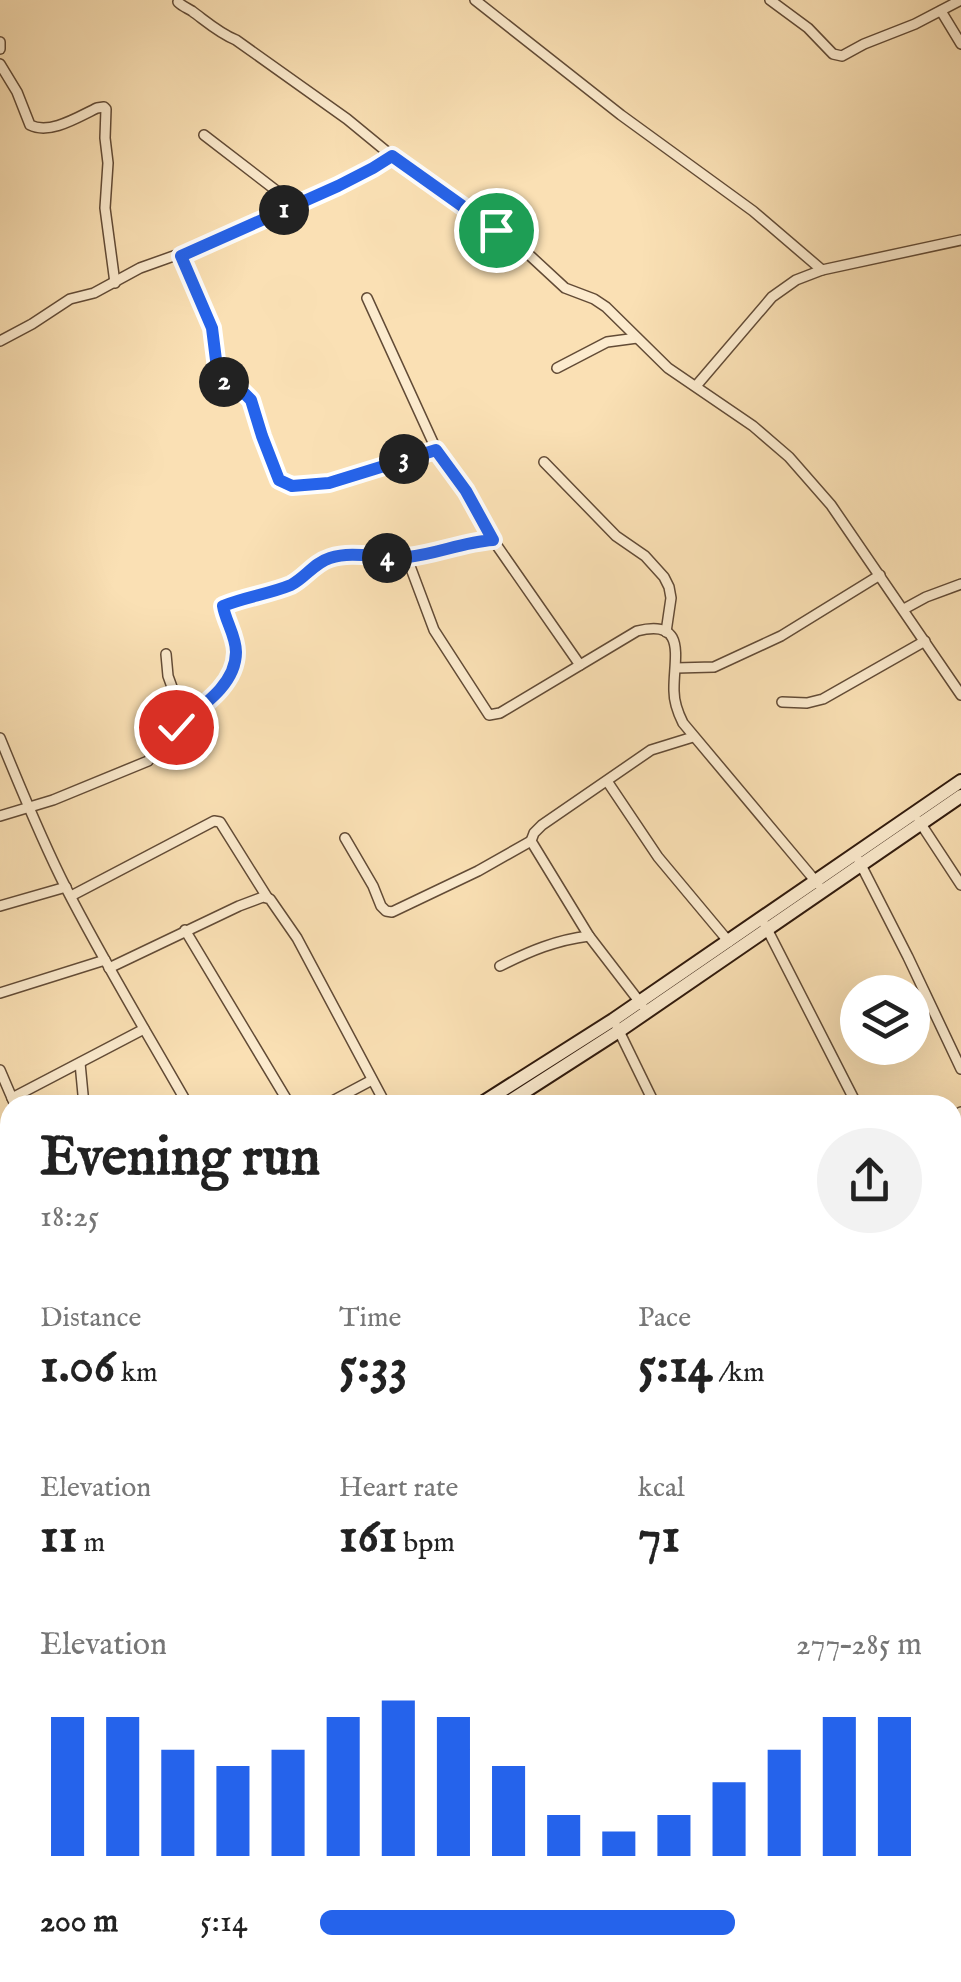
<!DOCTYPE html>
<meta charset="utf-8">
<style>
:root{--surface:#fff;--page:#f2f2f2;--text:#222;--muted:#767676;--accent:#2563eb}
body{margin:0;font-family:"IM FELL English",serif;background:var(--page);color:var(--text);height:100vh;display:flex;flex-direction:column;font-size:38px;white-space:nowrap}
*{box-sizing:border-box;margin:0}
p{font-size:32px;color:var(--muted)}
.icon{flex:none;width:55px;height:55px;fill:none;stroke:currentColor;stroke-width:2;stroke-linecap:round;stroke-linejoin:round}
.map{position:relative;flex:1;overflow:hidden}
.drawer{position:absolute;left:0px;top:1095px;width:962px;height:888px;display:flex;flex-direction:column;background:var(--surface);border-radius:30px 30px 0 0;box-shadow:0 10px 40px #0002}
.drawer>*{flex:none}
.tools{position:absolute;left:840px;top:975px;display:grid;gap:20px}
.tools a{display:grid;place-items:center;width:90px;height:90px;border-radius:50%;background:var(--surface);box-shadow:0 10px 40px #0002;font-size:50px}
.pin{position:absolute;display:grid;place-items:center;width:85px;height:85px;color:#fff;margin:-42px;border:5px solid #fff;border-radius:50%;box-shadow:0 2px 10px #0007}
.km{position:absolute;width:50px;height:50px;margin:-25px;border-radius:50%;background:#222;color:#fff;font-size:28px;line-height:50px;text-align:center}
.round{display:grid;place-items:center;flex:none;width:105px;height:105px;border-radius:52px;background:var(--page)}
.overview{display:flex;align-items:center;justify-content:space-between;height:170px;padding:0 40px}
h1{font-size:55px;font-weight:800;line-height:75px}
.figures{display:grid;grid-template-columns:repeat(3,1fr);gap:15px;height:170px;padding:10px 40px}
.figures div{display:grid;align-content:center}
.figures b{font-size:50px;font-weight:800}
.figures small{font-size:28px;font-weight:400}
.figures p{font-size:28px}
.chart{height:280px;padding:20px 40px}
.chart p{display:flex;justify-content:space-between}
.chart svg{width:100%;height:180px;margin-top:10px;stroke:var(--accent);stroke-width:6}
ul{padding:0 40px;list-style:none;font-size:32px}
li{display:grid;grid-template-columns:160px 120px 1fr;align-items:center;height:75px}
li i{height:25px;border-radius:12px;background:var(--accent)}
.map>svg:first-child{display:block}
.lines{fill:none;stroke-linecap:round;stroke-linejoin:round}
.street-casing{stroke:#624b36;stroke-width:12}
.secondary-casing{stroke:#2f190c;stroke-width:16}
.street{stroke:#fcebce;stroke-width:9}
.secondary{stroke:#fcebce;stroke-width:12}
.route-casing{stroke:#fff;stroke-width:20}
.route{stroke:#2563eb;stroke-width:12}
</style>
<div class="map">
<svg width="961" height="1982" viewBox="0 0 961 1982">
<rect width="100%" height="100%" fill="#fae0b4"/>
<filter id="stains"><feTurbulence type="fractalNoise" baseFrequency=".002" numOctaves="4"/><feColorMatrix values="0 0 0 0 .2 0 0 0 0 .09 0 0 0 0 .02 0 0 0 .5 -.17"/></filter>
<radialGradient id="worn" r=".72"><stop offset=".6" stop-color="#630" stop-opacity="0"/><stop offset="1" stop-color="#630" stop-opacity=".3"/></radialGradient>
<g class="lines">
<defs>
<g id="street">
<path d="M475,0L621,115L753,211L822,270L961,240"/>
<path d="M770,0L808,28L833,54L842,56L864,44L915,24L961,0"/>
<path d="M178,2C182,6 187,8 192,11C207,22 219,33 236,40L347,119L392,156L525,251L565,288L594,299L606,307L668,368L753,426L789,457L831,505L961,695"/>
<path d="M941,11L961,44"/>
<path d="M0,42V49"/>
<path d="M0,64L17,92L30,125C50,135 78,117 97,108L104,107L106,109L105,138L108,163L105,208L115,283"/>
<path d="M204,135L295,205"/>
<path d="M181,255L213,328L218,376L224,382L242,391L251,400L275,474C296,503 363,472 389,463C405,458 421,454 436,449"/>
<path d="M367,298L436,449L466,491L493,540L580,665"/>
<path d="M0,341L32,324L70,299L94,293L140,268L210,243L337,186L373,168L392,156"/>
<path d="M557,368L607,342L637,338"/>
<path d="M696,386L772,297L796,280L822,270"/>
<path d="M544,462L616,536L645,556L664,577L669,587L671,598L666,632"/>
<path d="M407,558L434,630L489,715L500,713L637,631C689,618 673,660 674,691C674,701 678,713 683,723L818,884"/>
<path d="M904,609L926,597L961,584"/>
<path d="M166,654L168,676L184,720"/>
<path d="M676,668L714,667L781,636L880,575"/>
<path d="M782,702L807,703L823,699L925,641"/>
<path d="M0,738C21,789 41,839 66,888C104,962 147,1033 188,1105"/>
<path d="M607,781L658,857L729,942"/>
<path d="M0,816L53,800L148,761L166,736L220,689L231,671L236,653L223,606L293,584L322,561L343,555L407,558L436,553L466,543L493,540"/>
<path d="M919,821L961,885"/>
<path d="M345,838L373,886L381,906L386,911L392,912L478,871L531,841"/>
<path d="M859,861L908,957L961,1069"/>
<path d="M71,896L214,821L220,822L267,897"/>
<path d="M0,906L66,887"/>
<path d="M765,925L857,1105"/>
<path d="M185,930L290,1105"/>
<path d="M500,966C530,951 556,940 589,936"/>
<path d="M109,968L239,906L263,897L270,899L297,938L386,1105"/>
<path d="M0,993L105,960"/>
<path d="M642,1005L589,936L531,841L534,833L542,825L651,750L693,737"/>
<path d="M617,1027L655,1105"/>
<path d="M80,1063L84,1105"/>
<path d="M0,1070L15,1105"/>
<path d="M12,1098L144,1029"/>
<path d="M325,1105L372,1080"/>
<path d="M952,1117L961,1112"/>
<path d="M952,1297L961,1314"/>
<path d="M952,1405L961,1400"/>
<path d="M952,1502L961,1518"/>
<path d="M952,1690L961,1705"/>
<path d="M0,1736L10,1722"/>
<path d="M952,1743L961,1736"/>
<path d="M0,1806L10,1815"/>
<path d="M0,1937L10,1942"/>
<path d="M47,1972L57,1982"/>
<path d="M206,1972L215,1982"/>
<path d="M592,1972L604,1982"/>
</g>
<g id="secondary">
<path d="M479,1105L613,1020L961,781"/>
<path d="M504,1105L619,1031L961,796"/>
<path d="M0,1367L10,1363"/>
<path d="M0,1381L10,1376"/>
<path d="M0,1639L10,1646"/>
<path d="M441,1972L454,1982"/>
</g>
</defs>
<use href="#street" class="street-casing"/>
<use href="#secondary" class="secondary-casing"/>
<use href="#street" class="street"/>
<use href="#secondary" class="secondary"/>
</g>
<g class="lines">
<defs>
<path id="route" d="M176,727C199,708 236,686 236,652C236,636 225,620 223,606C245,597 269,594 291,585C305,578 314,563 330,558C355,550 382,560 408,557C437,554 463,542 493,540L466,491L436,450L329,483L292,486L279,480L262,436L251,400L242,391L224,382L218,376L212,328L181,256L338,186L373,168L392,156L496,230"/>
</defs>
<use href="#route" class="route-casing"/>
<use href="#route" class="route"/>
</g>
<rect width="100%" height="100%" filter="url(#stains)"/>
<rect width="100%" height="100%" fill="url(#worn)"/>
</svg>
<div class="tools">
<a><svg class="icon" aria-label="layers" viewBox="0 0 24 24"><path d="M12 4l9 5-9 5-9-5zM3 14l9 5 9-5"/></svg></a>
</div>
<div class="pin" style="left:496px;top:230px;background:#1e9e55"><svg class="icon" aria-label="arrive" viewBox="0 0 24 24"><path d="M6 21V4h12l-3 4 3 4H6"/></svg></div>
<div class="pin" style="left:176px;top:727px;background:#d93025"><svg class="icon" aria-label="check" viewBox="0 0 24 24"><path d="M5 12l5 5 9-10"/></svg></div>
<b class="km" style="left:284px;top:210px">1</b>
<b class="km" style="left:224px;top:382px">2</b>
<b class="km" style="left:404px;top:459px">3</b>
<b class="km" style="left:387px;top:558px">4</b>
<section class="drawer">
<div class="overview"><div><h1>Evening run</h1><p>18:25</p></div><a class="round"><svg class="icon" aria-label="share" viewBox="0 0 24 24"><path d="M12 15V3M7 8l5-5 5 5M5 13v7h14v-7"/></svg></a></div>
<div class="figures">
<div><p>Distance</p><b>1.06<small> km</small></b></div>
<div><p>Time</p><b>5:33</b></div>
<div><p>Pace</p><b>5:14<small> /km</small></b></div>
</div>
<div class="figures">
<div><p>Elevation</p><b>11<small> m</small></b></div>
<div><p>Heart rate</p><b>161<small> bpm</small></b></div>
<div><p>kcal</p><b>71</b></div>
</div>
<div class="chart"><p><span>Elevation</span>277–285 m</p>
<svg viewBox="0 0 160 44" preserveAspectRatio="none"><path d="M5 44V10M15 44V10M25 44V18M35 44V22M45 44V18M55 44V10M65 44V6M75 44V10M85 44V22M95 44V34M105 44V38M115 44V34M125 44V26M135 44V18M145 44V10M155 44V10"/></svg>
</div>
<ul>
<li><b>200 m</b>5:14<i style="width:69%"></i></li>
</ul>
</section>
</div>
